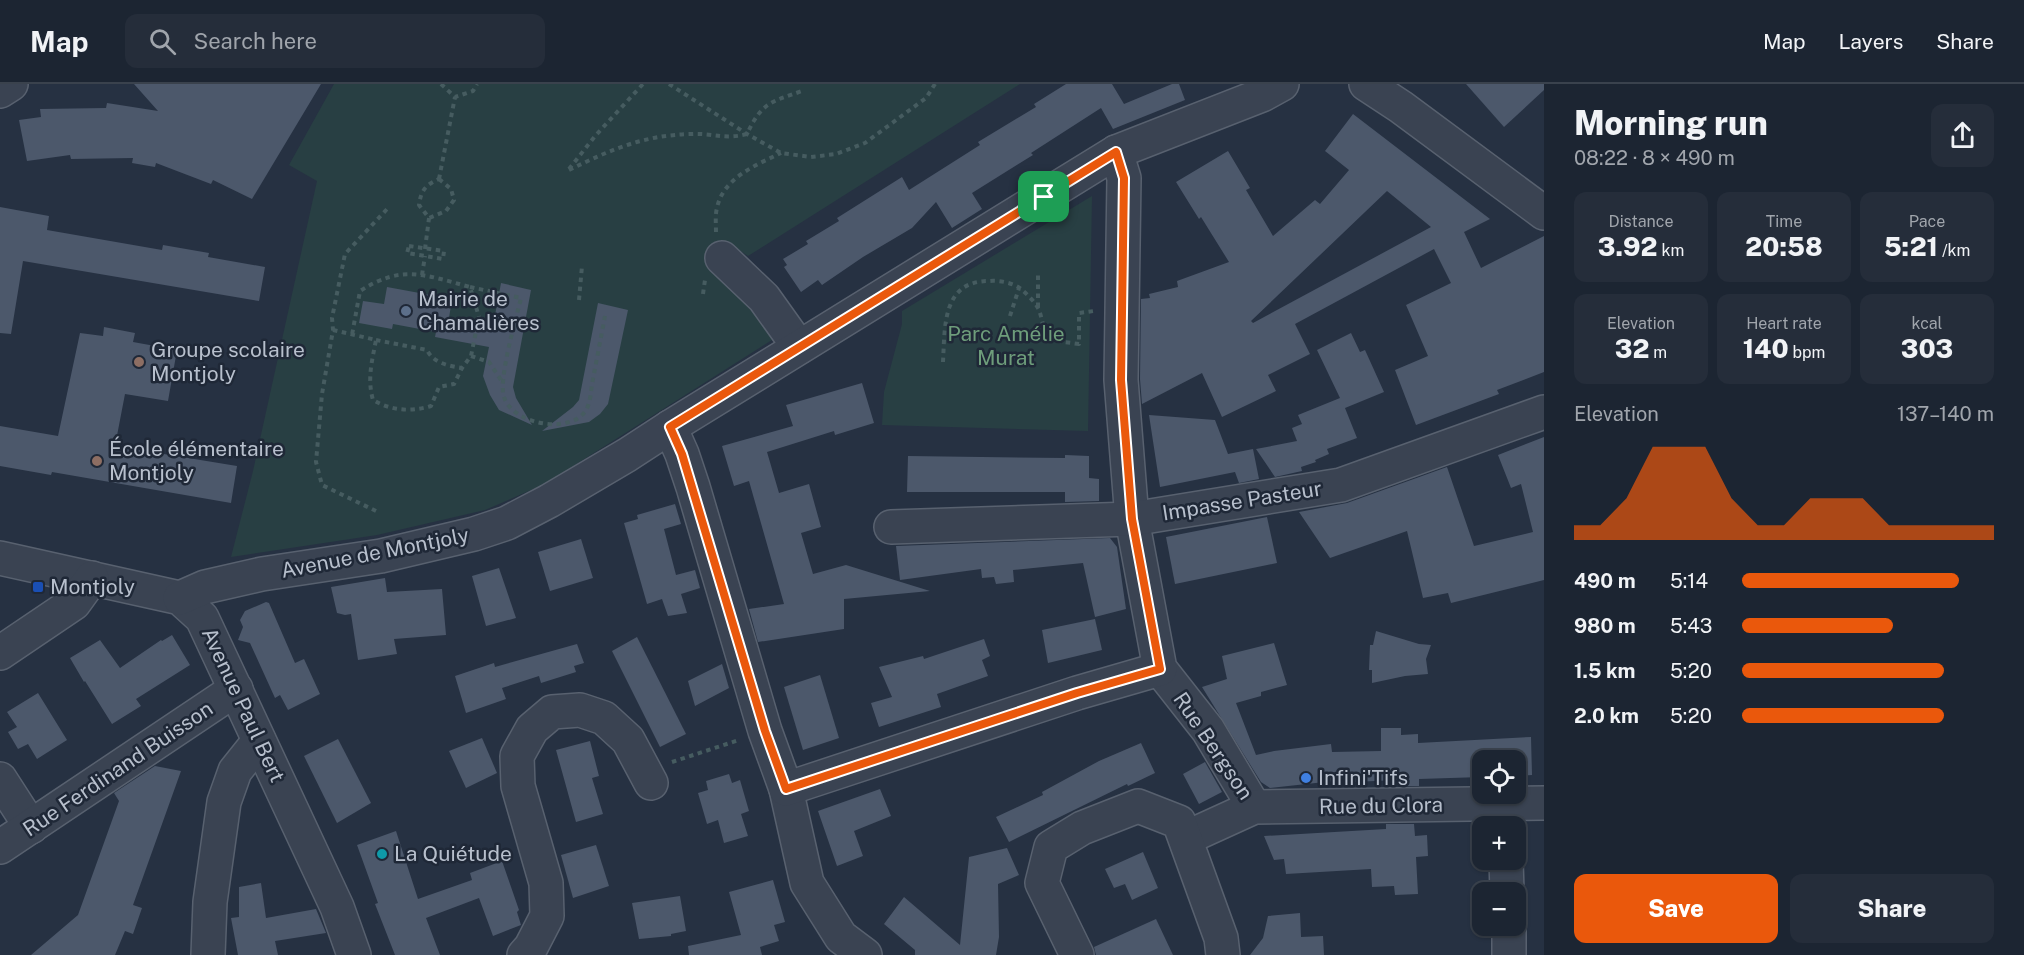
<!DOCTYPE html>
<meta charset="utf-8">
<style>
:root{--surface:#1c2532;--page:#252d3a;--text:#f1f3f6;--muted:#a0a5ac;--line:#3a424d;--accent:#ea580c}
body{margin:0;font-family:"Public Sans",sans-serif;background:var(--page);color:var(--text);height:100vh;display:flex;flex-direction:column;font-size:22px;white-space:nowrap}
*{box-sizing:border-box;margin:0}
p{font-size:20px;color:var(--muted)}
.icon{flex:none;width:33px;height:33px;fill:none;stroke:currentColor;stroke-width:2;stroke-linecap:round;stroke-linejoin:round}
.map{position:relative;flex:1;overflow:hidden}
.details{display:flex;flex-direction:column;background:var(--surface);width:480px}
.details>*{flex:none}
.fabs{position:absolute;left:1472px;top:666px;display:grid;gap:12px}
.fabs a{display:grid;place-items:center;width:54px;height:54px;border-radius:12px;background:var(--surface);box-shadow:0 2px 4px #0004,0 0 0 2px var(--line);font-size:30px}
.pin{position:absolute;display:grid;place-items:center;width:51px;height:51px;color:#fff;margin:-26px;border-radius:12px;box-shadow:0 3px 9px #0006}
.round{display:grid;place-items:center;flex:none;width:63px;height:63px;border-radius:12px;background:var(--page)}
.summary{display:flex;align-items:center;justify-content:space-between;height:102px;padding:0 30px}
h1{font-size:33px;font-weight:800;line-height:45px}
.stats{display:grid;grid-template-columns:repeat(3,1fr);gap:9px;height:102px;padding:6px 30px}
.stats div{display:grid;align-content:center;border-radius:12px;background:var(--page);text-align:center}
.stats b{font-size:26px;font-weight:800}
.stats small{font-size:16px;font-weight:400}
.stats p{font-size:16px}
.chart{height:168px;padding:12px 30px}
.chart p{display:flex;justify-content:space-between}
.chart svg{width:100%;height:108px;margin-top:6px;fill:var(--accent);opacity:.7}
.button{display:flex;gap:12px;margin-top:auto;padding:12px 30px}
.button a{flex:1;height:69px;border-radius:12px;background:var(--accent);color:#fff;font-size:24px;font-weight:800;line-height:69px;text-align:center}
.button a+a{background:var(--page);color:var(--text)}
ul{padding:0 30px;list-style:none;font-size:20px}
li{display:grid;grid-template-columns:96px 72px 1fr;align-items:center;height:45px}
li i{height:15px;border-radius:8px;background:var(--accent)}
header{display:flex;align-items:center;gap:36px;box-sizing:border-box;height:84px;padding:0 30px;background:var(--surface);border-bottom:2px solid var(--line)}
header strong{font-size:28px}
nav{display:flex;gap:33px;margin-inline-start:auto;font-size:21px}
.search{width:420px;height:54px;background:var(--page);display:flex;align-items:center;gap:15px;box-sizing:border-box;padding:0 21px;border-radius:12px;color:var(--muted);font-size:22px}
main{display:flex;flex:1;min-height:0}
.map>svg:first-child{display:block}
.green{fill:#283f43}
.building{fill:#4c586b;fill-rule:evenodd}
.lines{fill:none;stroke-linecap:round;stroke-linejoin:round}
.minor-casing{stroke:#58616f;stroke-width:36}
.path{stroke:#465c60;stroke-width:4;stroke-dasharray:4.5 4.5;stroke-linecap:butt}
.minor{stroke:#3a4352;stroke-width:33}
.route-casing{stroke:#fff;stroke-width:12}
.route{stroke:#ea580c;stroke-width:8}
.service-dot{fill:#5c6f8a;stroke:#1f2837;stroke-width:2}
.education-dot{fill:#8d6e63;stroke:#1f2837;stroke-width:2}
.transit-dot{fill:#1a4fb4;stroke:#1f2837;stroke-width:2}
.shop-dot{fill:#3f7fe0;stroke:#1f2837;stroke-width:2}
.culture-dot{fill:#0f9aa8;stroke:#1f2837;stroke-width:2}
.labels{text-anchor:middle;stroke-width:5;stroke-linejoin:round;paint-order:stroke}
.poi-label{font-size:21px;fill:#b7bfcc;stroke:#1f2837;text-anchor:start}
.park-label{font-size:21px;fill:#6e9d7b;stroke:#1f2837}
.street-label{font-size:21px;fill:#b7bfcc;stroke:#1f2837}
</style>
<header>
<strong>Map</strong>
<div class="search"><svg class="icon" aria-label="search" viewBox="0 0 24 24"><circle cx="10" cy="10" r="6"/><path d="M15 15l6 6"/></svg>Search here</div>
<nav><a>Map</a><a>Layers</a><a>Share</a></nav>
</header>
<main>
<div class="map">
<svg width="1544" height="871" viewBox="0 0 1544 871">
<rect width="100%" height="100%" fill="#263142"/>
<g class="green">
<path d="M334,0H1020L748,172L730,160L715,186L759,231L772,256L545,400L485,426L377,451L231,473L253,387L317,97L289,81Z"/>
<path d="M1092,112L1088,347L882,341L884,308L902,240V227Z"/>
</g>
<g class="building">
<path d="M134,0H321L252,115L213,96L211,100L156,79L155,83L132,79L133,74L71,75L70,71L27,77L19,36L41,33L40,25L106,24L107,19L158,27Z"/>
<path d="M1066,0H1112L1124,20L1172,0H1179L1185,16L1113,45L1101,24L1031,69L1033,71L972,109L982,125L952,144L936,118L912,144L863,173L822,201L818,196L801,208L784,183L787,181L783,175L808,160L806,157L839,137L837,134L902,93L909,106L980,61L978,58L1036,23L1034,20Z"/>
<path d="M1466,0H1544V6L1504,43Z"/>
<path d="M1353,30L1490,135L1464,148L1481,184L1544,152V288L1497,306L1499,310L1416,341L1395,286L1428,272L1406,221L1451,199L1434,165L1295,240L1310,270L1268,291L1276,307L1222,333L1202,289L1142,320L1140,295L1141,215L1150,214L1149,210L1178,203L1177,197L1229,178L1201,133L1199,135L1176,98L1228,67L1250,104L1246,106L1273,152L1315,116L1320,120L1349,86L1325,67ZM1387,107L1431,143L1253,239L1251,237Z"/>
<path d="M0,123L49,132L47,146L162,166L163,161L209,169L208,173L265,183L259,217L23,177L11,250L0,249Z"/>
<path d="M501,199L531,206L513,303L516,314L532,341L499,326L490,311L483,292L489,263L435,253L436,248L393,240L392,245L359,239L363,217L384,220L387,203L452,215L449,234L493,242Z"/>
<path d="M598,219L628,226L608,320L600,330L589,338L542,347L573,323L579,316Z"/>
<path d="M104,243L135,249L133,258L177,266L168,317L125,310L115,362L237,382L231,419L52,388L51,391L0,382V342L58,352L80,249L103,252Z"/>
<path d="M1351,249L1360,268L1365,266L1384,308L1345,324L1357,354L1327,365L1329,370L1315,376L1316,378L1301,383L1302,387L1275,393L1256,365L1297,357L1292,344L1302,340L1298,331L1340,314L1317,266Z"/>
<path d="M862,299L874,339L835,351L834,347L767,368L779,409L809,400L821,443L801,449L813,490L846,481L930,507L844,515V545L758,558L749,525L784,520L749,397L734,402L722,362L793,342L786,321Z"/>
<path d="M1149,331L1215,336L1228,370L1253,365L1259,395L1239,399L1235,388L1160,403Z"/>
<path d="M1544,353V496L1451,519L1448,509L1423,514L1407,447L1330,474L1299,428L1347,419L1447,383L1474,462L1533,448L1521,400L1511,404L1498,371Z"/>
<path d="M1065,371L1089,372V394L1099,395V417L1065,418V408H907L908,372L1065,374Z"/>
<path d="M675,420L681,440L664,445L676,491L695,486L700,504L681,510L687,529L668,532L662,515L647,520L624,439L638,435L637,431Z"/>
<path d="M1267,433L1277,479L1175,500L1166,453Z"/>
<path d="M1110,454L1117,463L1126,525L1095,533L1083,479L1013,486L1014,498L996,500L994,493L982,494L981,485L900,496L896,462Z"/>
<path d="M581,455L593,494L550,507L538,468Z"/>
<path d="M499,484L516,534L486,542L472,492Z"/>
<path d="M385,494L387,508L442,505L446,551L394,555L397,570L358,576L351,530L345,531L337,529L331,503Z"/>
<path d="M266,518L269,519L295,579L304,575L320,610L288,626L280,611L275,614L250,559L238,556L243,543L240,536L245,527Z"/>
<path d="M1095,535L1102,566L1048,579L1042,546Z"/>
<path d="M1376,547L1419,560L1431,561L1426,575L1428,590L1405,592L1372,599V586H1369L1370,561H1373Z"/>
<path d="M172,551L190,581L136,615L141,622L112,640L85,597L84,598L70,574L100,556L120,584L161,556L162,557Z"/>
<path d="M637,553L686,650L660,663L612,567Z"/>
<path d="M984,555L990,572L982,576L988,592L937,610L941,623L879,643L871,619L892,613L879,583L923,572L924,575Z"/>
<path d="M1274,559L1287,601L1261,608V612L1236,619L1256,671L1274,667L1331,660L1332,668L1381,667V644H1401V651L1418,650V659L1531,653L1532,691L1515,692V676H1482V693L1419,695V702H1399L1398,696L1352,698V695L1270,704L1261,698L1202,603L1227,595L1222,572Z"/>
<path d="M577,560L584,579L574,582L576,588L541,599L539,592L502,604L506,615L466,629L455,592L494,579L495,583Z"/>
<path d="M722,580L729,604L695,622L688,597Z"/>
<path d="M820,591L839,654L803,666L784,603Z"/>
<path d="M38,609L67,656L37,675L28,660L18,665L8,648L17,643L7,628Z"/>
<path d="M482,654L497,689L466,704L449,667Z"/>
<path d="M338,655L371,719L337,739L304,672Z"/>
<path d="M590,657L599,692L592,694L603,730L576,738L556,666Z"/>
<path d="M1141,659L1155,689L1128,702L1127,700L1009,758L996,733L1043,711L1042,708L1099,677Z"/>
<path d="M1205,678L1222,708L1199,720L1183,690Z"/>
<path d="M155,682L181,687L133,821L142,824L133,850L125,847L115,871H31L78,831L119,717L114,709Z"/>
<path d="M729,690L732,699L740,696L749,727L741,730L748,752L724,759L718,736L707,740L698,709L708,706L706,697Z"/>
<path d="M880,705L891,732L854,747L863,772L837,782L818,727Z"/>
<path d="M1386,740H1414L1415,752L1427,751L1428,772L1416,773L1418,810L1395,811L1394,802L1372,803L1371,785L1286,790L1284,775L1274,776L1264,752L1386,745Z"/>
<path d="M396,747L418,815L472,796L470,789L502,777L519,826L517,828L521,841L493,852L479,814L426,834L440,871H395L375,820L378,819L357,761Z"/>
<path d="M596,761L609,802L573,814L561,771Z"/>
<path d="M1007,764L1019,791L998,800L999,853L996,871H915V866L884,840L904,813L960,861L969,773Z"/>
<path d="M1143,768L1158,804L1132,816L1125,800L1114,804L1105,785Z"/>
<path d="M773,796L785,838L774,841L779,857L760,863L762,871H689L688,862L741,851L729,808Z"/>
<path d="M261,799L266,834L316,825L326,849L275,857L278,871H238L231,834L239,833V803Z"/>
<path d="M680,812L686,847L671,850V852L639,855L632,819Z"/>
<path d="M1300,829L1301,853L1323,852L1324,871H1250L1263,854L1268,832Z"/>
<path d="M1156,835L1173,871H1096L1094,863Z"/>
</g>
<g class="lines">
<defs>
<g id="minor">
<path d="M1366,0L1401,23L1544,129"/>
<path d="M0,7L11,0"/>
<path d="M1116,68L1124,94L1121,296L1132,435L1160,585L1208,646L1254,723"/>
<path d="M722,174L764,214L799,263"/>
<path d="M670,343L682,370L693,403L765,647L786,705L807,799L841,853L865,871"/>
<path d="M891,443L1132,435L1341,401L1544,328"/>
<path d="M0,474L180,514L202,534L337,823L354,871"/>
<path d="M180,514L205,503L262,490L381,472L474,450L507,439L549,417L627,371L670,343L1116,68L1262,11L1282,0"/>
<path d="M0,569L74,519L92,494"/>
<path d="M0,695L31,743"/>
<path d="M786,705L1077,609L1160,585"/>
<path d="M1186,754L1254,723L1544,719"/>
<path d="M0,763L236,605"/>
<path d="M1506,776L1507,808"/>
<path d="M1509,842V871"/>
<path d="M208,871L210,818L224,718L235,687L259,657"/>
<path d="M524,871L531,863L547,832L546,799L518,702L517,672L532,645L552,628L580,626L604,634L628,656L651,699"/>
<path d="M1077,871L1042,799L1051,763L1082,744L1138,722L1179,738L1221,854L1223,871"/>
</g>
</defs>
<use href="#minor" class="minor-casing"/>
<g class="path">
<path d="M441,0L455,13L473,7L477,0"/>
<path d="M669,0L747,50L781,69L811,73L836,70L865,59L926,14L935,0"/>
<path d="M569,85L596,51L643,0"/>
<path d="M569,86C612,65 644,51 692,50C714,49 725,56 747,50C762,18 771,18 802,7"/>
<path d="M439,95L451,105L454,116L446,127L429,134L419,121C421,107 425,101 439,95Z"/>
<path d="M439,95L455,13"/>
<path d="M716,148C716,140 715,131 717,124C723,94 756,81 781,69"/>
<path d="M409,162L444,167L443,175L407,169Z"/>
<path d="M425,165L429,134"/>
<path d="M422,191L425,172"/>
<path d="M470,203L521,214C516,235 498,296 504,313C513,342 577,352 588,322C591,314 591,304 593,295C597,274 601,253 605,232"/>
<path d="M703,210L705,196"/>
<path d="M579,216L582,182"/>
<path d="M1038,223V190"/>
<path d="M1010,232L1019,204"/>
<path d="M333,246L376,256C372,277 367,295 373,316C392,327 411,328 431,322L439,303L454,300L462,284L471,272L479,233L470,203C425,191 402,180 360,207L352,251"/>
<path d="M376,256L427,266C433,279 449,282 462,284"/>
<path d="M471,272L489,278L503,299"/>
<path d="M943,278C945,242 942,197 989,197C999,196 1014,199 1021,205C1027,210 1036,219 1039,226C1043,237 1043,247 1050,256L1079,260V229L1094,227"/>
<path d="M376,427L322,401L316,378L322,310L333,246L332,234L345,170L388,124"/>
<path d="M672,678L739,656"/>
</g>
<use href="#minor" class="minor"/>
</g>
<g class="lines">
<defs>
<path id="route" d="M1116,68L1124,94L1121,296L1132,435L1160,585L1077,609L786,705L765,647L682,370L670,343Z"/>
</defs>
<use href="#route" class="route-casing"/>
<use href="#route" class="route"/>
</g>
<circle class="service-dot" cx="406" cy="227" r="6"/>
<g class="education-dot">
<circle cx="139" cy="278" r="6"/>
<circle cx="97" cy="377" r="6"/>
</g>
<rect class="transit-dot" x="32" y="497" width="12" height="12" rx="3"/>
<circle class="shop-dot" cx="1306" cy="694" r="6"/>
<circle class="culture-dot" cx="382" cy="770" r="6"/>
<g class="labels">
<g class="poi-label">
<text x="418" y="222">Mairie de<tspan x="418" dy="24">Chamalières</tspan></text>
<text x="151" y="273">Groupe scolaire<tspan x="151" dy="24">Montjoly</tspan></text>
<text x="109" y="372">École élémentaire<tspan x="109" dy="24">Montjoly</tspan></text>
<text x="50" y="510">Montjoly</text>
<text x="1318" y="701">Infini'Tifs</text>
<text x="394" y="777">La Quiétude</text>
</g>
<g class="park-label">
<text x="1006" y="257">Parc Amélie<tspan x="1006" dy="24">Murat</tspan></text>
</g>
<g class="street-label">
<text transform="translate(1242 417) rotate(-9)" y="7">Impasse Pasteur</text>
<text transform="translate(375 469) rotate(-11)" y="7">Avenue de Montjoly</text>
<text transform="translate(243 621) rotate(65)" y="7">Avenue Paul Bert</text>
<text transform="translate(1213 662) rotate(56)" y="7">Rue Bergson</text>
<text transform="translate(118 685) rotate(-34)" y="7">Rue Ferdinand Buisson</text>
<text transform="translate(1381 722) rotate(-1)" y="7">Rue du Clora</text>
</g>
</g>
</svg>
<div class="fabs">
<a><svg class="icon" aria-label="locate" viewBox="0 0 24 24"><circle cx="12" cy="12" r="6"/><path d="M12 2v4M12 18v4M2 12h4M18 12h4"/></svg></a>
<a>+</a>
<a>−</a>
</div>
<div class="pin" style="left:1044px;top:113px;background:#1e9e55"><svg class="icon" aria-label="arrive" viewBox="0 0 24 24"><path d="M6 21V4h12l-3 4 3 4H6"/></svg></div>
</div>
<section class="details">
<div class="summary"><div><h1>Morning run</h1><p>08:22 · 8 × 490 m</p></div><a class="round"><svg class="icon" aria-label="share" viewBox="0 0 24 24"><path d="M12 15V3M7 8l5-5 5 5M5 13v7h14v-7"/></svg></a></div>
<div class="stats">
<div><p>Distance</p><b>3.92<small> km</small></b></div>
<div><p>Time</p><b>20:58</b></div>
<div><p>Pace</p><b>5:21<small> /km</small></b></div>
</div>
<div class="stats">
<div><p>Elevation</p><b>32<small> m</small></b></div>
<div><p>Heart rate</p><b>140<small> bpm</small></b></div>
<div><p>kcal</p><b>303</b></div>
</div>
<div class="chart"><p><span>Elevation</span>137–140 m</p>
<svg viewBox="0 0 160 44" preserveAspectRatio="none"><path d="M0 44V38L10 38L20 27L30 6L40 6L50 6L60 27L70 38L80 38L90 27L100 27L110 27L120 38L130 38L140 38L150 38L160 38V44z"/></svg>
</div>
<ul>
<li><b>490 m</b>5:14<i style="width:86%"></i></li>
<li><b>980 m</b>5:43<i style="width:60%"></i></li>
<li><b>1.5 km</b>5:20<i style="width:80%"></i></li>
<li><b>2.0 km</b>5:20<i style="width:80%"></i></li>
</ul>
<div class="button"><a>Save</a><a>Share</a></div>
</section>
</main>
